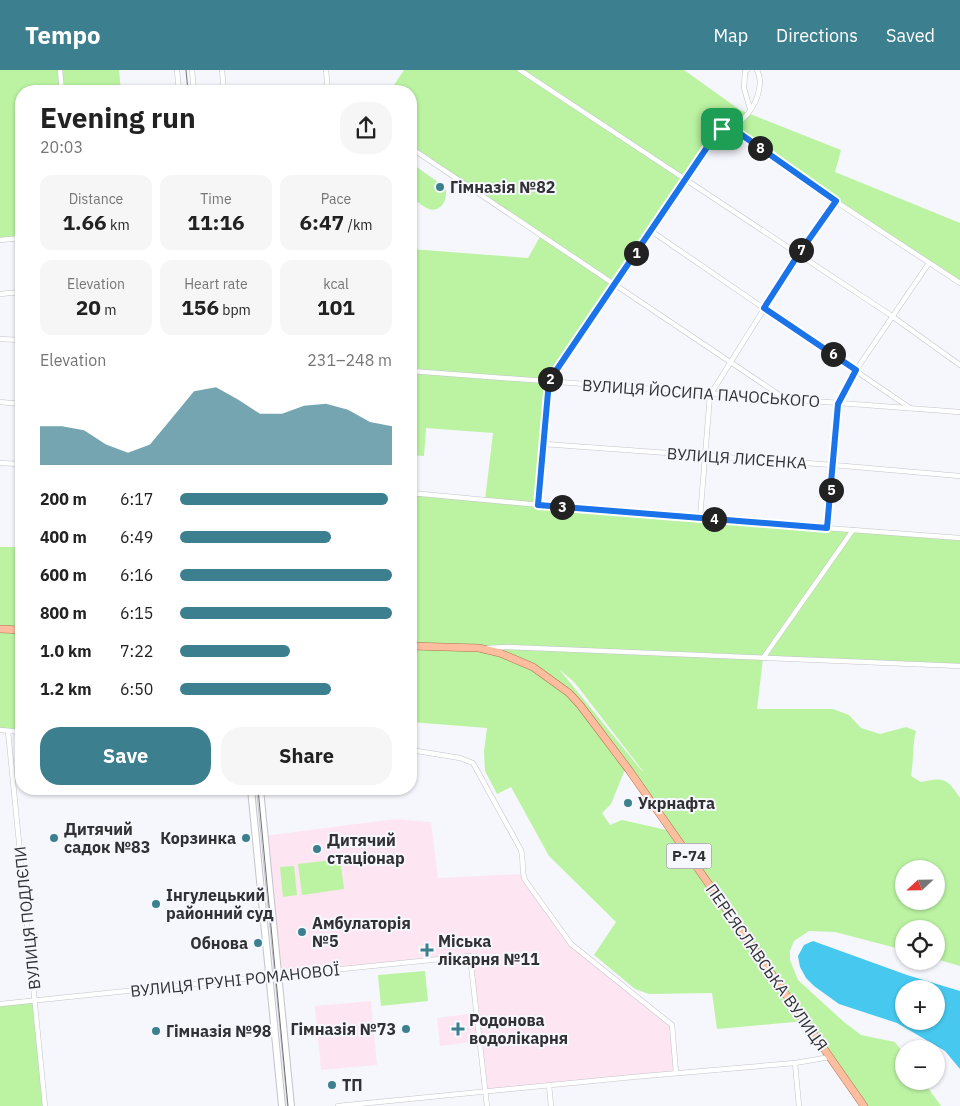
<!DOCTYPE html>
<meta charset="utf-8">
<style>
:root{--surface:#fff;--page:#f6f6f6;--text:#222;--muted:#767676;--accent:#3c7f8f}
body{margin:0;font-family:"IBM Plex Sans",sans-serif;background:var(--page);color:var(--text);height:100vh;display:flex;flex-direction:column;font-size:19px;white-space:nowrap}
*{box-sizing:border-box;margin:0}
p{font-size:16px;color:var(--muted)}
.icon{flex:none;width:28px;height:28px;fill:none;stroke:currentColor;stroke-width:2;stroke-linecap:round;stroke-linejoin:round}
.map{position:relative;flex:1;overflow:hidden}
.drawer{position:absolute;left:15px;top:15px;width:402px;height:710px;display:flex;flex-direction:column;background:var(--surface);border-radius:20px;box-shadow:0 1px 4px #0004}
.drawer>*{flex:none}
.needle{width:32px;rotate:248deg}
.tools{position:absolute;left:895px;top:790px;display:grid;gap:10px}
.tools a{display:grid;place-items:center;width:50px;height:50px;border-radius:50%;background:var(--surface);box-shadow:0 1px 4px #0004;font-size:25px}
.pin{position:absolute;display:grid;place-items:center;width:42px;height:42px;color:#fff;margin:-21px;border-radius:10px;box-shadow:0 2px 8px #0006}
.km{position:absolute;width:25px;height:25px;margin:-12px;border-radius:50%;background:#222;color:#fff;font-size:14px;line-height:25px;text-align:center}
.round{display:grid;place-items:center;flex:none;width:52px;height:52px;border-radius:20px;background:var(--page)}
.overview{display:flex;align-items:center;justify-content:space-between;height:85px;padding:0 25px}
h1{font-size:28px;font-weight:700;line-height:38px}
.metrics{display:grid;grid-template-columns:repeat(3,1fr);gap:8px;height:85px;padding:5px 25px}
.metrics div{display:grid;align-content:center;border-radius:12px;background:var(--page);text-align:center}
.metrics b{font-size:21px;font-weight:700}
.metrics small{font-size:14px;font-weight:400}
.metrics p{font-size:14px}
.chart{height:140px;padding:10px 25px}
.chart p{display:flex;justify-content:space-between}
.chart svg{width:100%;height:90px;margin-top:5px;fill:var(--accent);opacity:.7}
.primary-button{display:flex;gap:10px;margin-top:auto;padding:10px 25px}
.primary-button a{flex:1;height:58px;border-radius:20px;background:var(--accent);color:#fff;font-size:20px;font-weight:700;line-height:58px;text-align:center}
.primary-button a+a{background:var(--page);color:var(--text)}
ul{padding:0 25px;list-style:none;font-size:16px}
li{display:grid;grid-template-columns:80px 60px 1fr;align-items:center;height:38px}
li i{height:12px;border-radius:6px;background:var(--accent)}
header{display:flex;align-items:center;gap:30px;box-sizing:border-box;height:70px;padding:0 25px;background:var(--accent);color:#fff}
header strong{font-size:24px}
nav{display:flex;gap:28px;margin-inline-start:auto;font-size:18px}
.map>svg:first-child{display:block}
.medical{fill:#fde6f2}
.green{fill:#bbf3a2;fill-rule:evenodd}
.water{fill:#47c9ef;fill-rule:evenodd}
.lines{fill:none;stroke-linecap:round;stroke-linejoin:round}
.street-casing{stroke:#c3c3ca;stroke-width:5.5}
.secondary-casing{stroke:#c3c3ca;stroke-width:8}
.primary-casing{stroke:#b57051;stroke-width:8}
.street{stroke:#fff;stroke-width:4.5}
.secondary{stroke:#fff;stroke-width:6}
.primary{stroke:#fdbea0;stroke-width:7}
.tram{stroke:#717175;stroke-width:1}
.route-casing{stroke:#fff;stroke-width:10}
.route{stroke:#1a73e8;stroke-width:6}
.poi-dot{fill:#3c7f8f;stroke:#f6f6fd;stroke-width:2}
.labels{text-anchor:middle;stroke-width:4;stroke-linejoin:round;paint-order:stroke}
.shield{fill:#f6f6fd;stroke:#6c6c70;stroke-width:1}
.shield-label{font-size:15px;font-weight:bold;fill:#313134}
.poi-label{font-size:16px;font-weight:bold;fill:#313134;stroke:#f6f6fd;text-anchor:start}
.street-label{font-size:16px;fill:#313134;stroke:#f6f6fd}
</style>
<header>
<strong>Tempo</strong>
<nav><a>Map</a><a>Directions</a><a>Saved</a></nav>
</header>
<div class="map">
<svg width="960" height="1036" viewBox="0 0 960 1036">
<rect width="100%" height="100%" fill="#f6f6fd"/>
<g class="medical">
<path d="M395,749L431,752L438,808L523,804L571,874L672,955L676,1003L485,1021L480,971L440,976L437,948L476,943L469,886L279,905L264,766Z"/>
<path d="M371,931L377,995L321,1000L315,936Z"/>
</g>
<g class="green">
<path d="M0,0H119L121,21H21V168L0,170Z"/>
<path d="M404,0H684L740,40L841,80L835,102L960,153V213L835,131L729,56L716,64L549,311L538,435L960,468V596L763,588L757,639H833L849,645L861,658L880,664L906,657L916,661C912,676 914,690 911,706L921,712C944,707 947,708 960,728V896L936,889V859H904V880L835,862L809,861L794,871L790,881V890L798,910L844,952L861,965L895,972L904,984V1011H923L941,1036H864L805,951L717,959L712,923L649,924L635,919L594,885L616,852L549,786L511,717L497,724L485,701L484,681L487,658L411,652V423L485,430L493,363L426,358L424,386L411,385V179L528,188L541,165L411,78V21H390ZM559,599L575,613L643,701H642ZM626,697L671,761L622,750L610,755L602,743L611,734ZM904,799H936V831H904Z"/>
<path d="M411,93L445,117C449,127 442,143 429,139C423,137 417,131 411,127Z"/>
<path d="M0,477H21V662L0,660Z"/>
<path d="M340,789L344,819L302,825L298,794Z"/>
<path d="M294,796L297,825L283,827L280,797Z"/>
<path d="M425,901L428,931L381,936L378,905Z"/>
<path d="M35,930L45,1036H0V934Z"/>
</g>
<path class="water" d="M813,871L907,905L960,921V999L945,981L897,953L839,934L814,916L806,908L800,897L798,886L804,875ZM904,919H936V951H904Z"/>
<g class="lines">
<defs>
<g id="street">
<path d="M60,0L62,21"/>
<path d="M177,0L179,21"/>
<path d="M192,0L194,21"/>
<path d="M222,0L224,21"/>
<path d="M326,0L328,21"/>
<path d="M520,0L889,244L960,295"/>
<path d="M747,0L745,2L744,18L750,39"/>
<path d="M729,56L835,131L960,213"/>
<path d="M411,78L784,328"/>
<path d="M651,161L910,338"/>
<path d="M0,170L21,168"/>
<path d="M0,224L21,222"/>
<path d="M0,269L21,270"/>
<path d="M411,301L960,342"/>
<path d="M0,332L21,334"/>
<path d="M544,374L833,395L960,406"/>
<path d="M0,393L21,394"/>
<path d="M411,423L627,443L960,468"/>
<path d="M538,435L549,311L716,64C724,57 736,55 744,48C755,37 765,15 757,0"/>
<path d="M700,448L710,325L798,185L835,131"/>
<path d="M827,458L838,334L856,300L929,193"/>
<path d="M487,578L508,577L960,596"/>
<path d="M763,588L853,460"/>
<path d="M0,660L21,662"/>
<path d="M8,661L45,1036"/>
<path d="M411,680L460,688L473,693L521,780C524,790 521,801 525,810L571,874L672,955L676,1003"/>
<path d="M0,934L470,886L487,1036"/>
<path d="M795,993L799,1036"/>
<path d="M549,1015L551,1036"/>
<path d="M338,1036L633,1007L795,993L830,987"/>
</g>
<g id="secondary">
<path d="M251,719L282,1036"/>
<path d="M260,719L291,1036"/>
</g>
<g id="primary">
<path d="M0,559L21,560"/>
<path d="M411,576L479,578L500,583L533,597L569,623L580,635L629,700L864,1036"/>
</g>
</defs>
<use href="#street" class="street-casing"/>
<use href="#secondary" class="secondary-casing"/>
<use href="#primary" class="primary-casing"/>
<use href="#street" class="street"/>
<use href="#secondary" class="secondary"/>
<use href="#primary" class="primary"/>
<g class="tram">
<path d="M186,0L188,21"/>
<path d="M258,719L288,1036"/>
</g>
</g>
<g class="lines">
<defs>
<path id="route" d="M729,56L836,131L798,185L764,238L856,300L838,334L827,458L538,435L549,311L716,64Z"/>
</defs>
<use href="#route" class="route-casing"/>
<use href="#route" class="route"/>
</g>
<g class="poi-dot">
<circle cx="440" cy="117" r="5"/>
<circle cx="628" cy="733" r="5"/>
<circle cx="54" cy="768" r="5"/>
<circle cx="246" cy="768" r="5"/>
<circle cx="317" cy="779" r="5"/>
<circle cx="156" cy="834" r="5"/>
<circle cx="302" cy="862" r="5"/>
<circle cx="258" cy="873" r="5"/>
<path d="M424.5 872.5h5v5h5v5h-5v5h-5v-5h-5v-5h5z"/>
<circle cx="406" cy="959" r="5"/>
<path d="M455.5 951.5h5v5h5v5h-5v5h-5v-5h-5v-5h5z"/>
<circle cx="156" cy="961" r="5"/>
<circle cx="332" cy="1015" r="5"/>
</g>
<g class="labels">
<rect class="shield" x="666.5" y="773.5" width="45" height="25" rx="4"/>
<g class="shield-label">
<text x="689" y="791">Р-74</text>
</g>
<g class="poi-label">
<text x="450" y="123">Гімназія №82</text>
<text x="638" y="739">Укрнафта</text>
<text x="64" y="765">Дитячий<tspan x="64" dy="18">садок №83</tspan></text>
<text x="236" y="774" text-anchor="end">Корзинка</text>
<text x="327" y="776">Дитячий<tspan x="327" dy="18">стаціонар</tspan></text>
<text x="166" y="831">Інгулецький<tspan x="166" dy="18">районний суд</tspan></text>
<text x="312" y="859">Амбулаторія<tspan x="312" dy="18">№5</tspan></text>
<text x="438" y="877">Міська<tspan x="438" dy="18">лікарня №11</tspan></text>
<text x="248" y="879" text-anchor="end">Обнова</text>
<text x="469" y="956">Родонова<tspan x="469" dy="18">водолікарня</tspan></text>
<text x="396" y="965" text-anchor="end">Гімназія №73</text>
<text x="166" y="967">Гімназія №98</text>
<text x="342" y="1021">ТП</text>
</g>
<g class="street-label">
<text transform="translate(701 323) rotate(4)" y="6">ВУЛИЦЯ ЙОСИПА ПАЧОСЬКОГО</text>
<text transform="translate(737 388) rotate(4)" y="6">ВУЛИЦЯ ЛИСЕНКА</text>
<text transform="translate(27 848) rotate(-96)" y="6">ВУЛИЦЯ ПОДЛЄПИ</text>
<text transform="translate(767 897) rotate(55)" y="6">ПЕРЕЯСЛАВСЬКА ВУЛИЦЯ</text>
<text transform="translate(235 910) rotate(-6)" y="6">ВУЛИЦЯ ГРУНІ РОМАНОВОЇ</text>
</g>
</g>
</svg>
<div class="tools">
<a><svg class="needle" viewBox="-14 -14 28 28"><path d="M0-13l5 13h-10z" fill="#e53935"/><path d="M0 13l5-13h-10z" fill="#767676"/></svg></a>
<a><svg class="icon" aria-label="locate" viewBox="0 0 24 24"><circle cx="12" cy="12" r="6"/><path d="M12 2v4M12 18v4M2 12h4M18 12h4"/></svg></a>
<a>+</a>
<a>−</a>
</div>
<div class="pin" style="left:722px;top:59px;background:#1e9e55"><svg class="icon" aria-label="arrive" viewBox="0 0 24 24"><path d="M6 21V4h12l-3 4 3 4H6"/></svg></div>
<b class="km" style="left:636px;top:183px">1</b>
<b class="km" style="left:550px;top:309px">2</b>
<b class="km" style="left:562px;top:437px">3</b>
<b class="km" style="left:714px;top:449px">4</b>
<b class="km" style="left:831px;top:420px">5</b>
<b class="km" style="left:833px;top:284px">6</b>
<b class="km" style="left:801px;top:180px">7</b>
<b class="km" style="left:760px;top:78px">8</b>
<section class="drawer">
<div class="overview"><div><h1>Evening run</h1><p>20:03</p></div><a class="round"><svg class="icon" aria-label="share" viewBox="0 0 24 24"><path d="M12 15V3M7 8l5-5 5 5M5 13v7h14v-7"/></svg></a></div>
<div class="metrics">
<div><p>Distance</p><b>1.66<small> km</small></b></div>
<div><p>Time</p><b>11:16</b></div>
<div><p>Pace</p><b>6:47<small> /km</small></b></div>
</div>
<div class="metrics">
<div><p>Elevation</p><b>20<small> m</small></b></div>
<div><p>Heart rate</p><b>156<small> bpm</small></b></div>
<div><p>kcal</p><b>101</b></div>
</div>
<div class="chart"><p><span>Elevation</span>231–248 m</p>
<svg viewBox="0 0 160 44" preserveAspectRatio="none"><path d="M0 44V25L10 25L20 27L30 34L40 38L50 34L60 21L70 8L80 6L90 12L100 19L110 19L120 15L130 14L140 17L150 23L160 25V44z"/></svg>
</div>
<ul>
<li><b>200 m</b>6:17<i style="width:98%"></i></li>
<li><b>400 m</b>6:49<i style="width:71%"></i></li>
<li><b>600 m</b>6:16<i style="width:100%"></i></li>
<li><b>800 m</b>6:15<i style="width:100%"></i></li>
<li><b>1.0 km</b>7:22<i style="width:52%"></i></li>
<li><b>1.2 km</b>6:50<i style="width:71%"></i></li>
</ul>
<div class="primary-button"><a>Save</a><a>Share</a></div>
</section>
</div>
